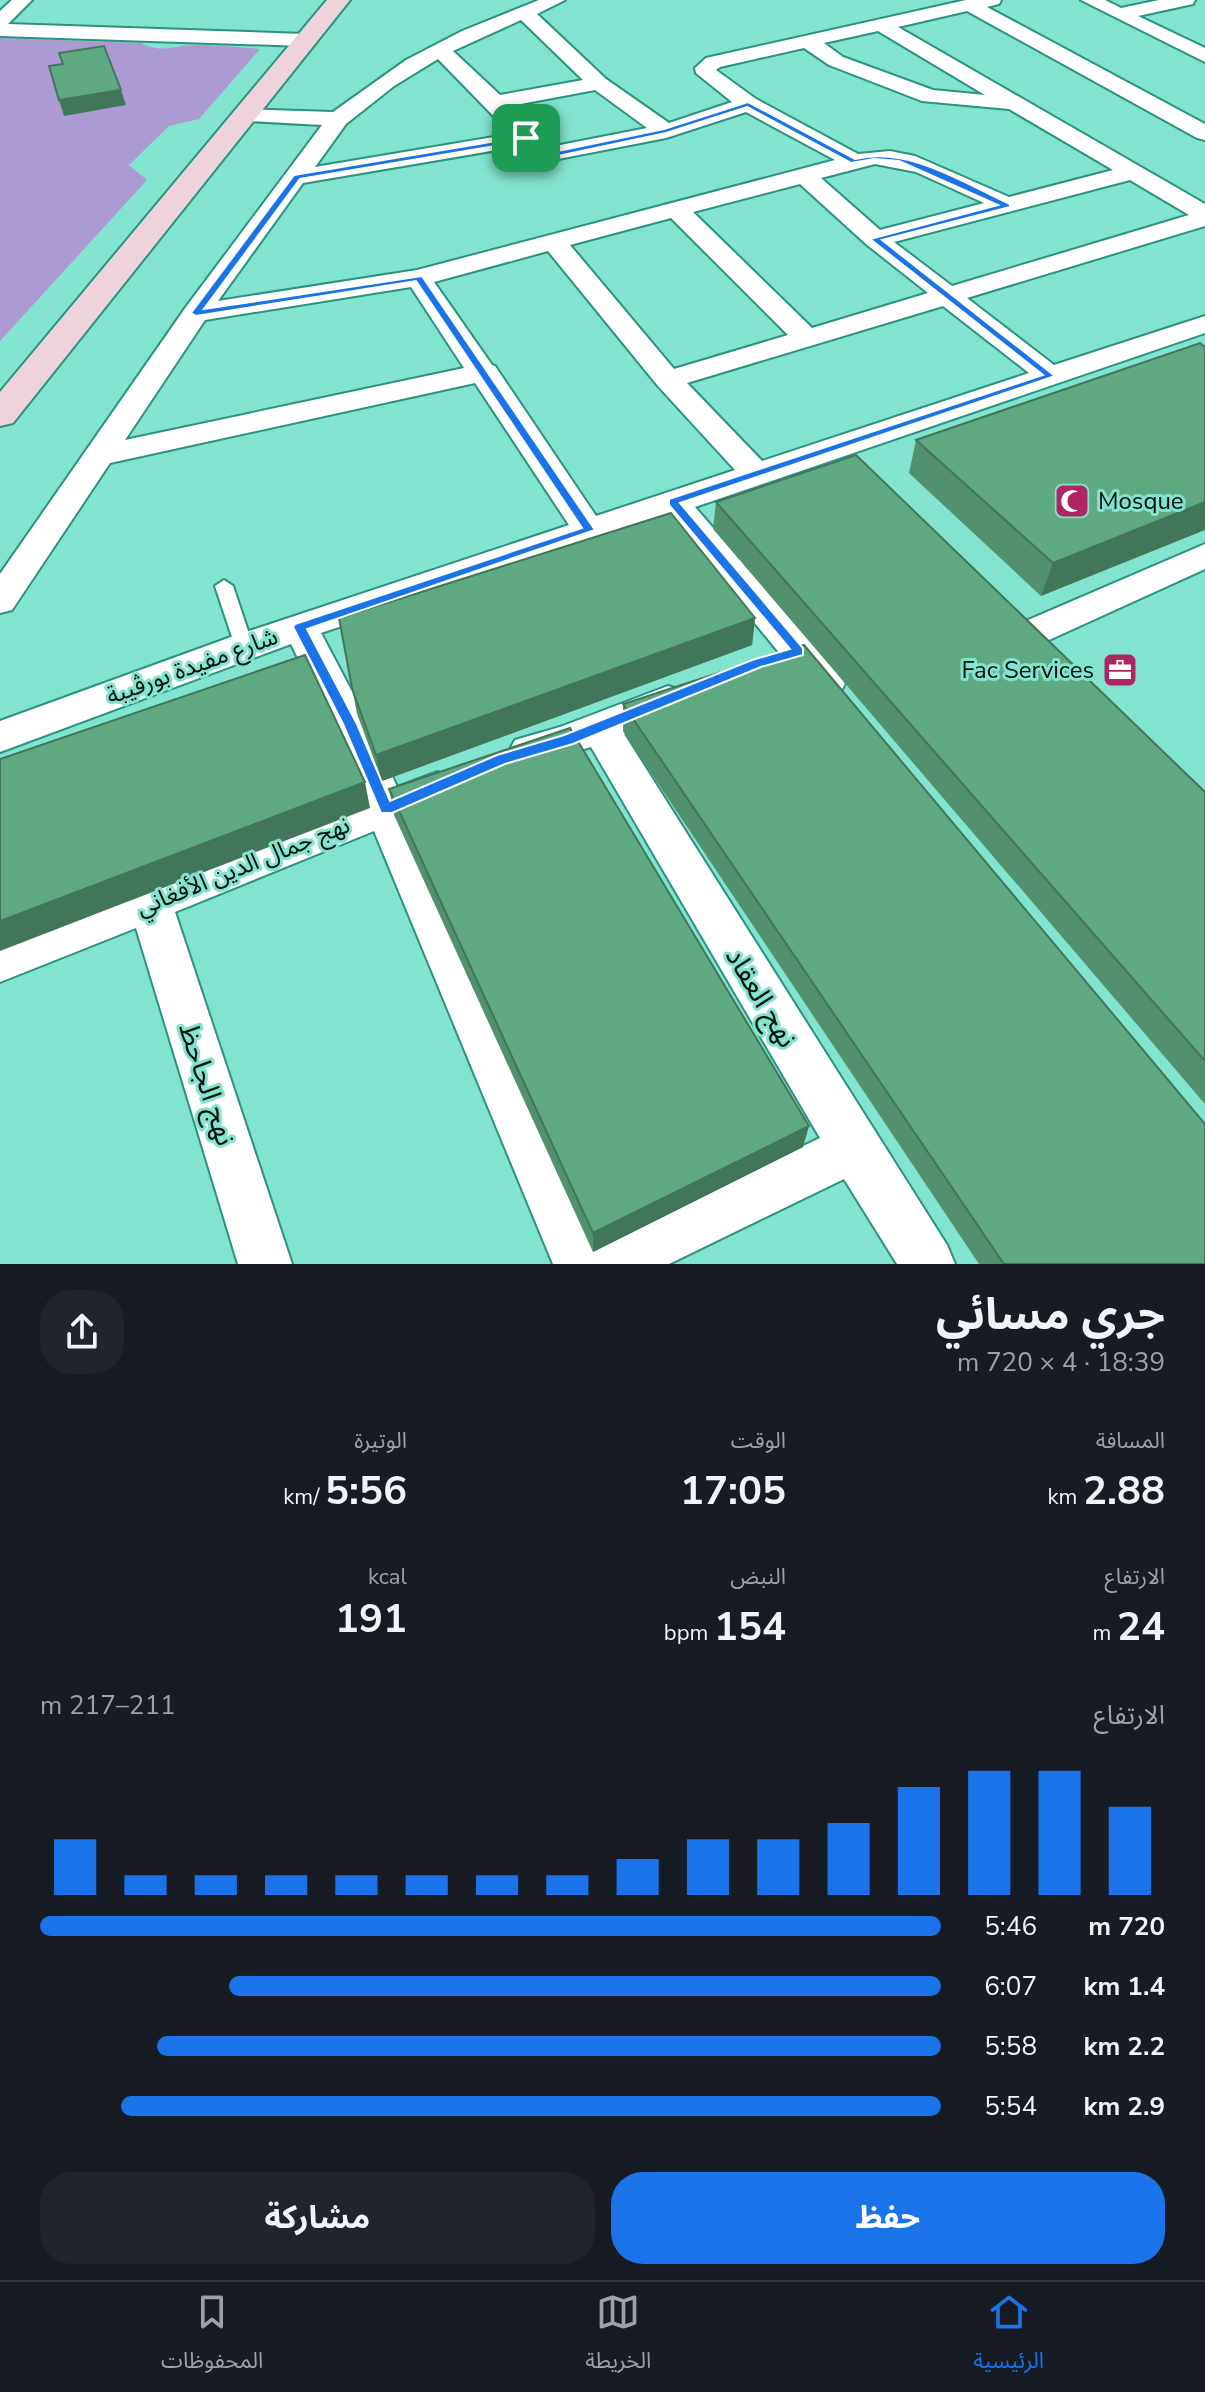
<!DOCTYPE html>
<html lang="ar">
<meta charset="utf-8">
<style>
:root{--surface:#171b24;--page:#20242c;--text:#f1f3f6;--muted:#9ea1a6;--line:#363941;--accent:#1a73e8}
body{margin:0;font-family:"Nunito Sans","Noto Sans Arabic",sans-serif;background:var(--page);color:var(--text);direction:rtl;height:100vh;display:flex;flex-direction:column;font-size:30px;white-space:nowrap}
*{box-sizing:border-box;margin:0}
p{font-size:26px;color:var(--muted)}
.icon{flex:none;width:44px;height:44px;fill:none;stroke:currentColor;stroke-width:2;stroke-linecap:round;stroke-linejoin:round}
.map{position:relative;height:1264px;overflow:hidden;direction:ltr}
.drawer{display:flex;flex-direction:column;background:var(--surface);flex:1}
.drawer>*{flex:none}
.pin{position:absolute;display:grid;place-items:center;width:68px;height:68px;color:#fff;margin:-34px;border-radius:16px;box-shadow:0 4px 12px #0006}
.round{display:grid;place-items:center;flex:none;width:84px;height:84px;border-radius:32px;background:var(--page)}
.headline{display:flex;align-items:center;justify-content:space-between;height:136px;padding:0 40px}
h1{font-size:44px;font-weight:700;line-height:60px}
.metrics{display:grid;grid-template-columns:repeat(3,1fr);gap:12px;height:136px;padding:8px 40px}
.metrics div{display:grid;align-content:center}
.metrics b{font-size:40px;font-weight:700}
.metrics small{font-size:22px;font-weight:400}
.metrics p{font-size:22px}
.chart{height:224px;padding:16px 40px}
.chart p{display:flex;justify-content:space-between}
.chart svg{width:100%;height:144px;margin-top:8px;stroke:var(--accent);stroke-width:6}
.action{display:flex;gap:16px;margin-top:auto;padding:16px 40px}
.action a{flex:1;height:92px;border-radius:32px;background:var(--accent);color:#fff;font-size:32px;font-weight:700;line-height:92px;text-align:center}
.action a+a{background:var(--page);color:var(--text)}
ul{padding:0 40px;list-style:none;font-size:26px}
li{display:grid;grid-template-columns:128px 96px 1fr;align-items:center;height:60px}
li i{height:20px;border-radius:10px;background:var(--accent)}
.tabs{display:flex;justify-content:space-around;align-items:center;height:112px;border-top:2px solid var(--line);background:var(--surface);font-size:22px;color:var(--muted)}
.tabs a{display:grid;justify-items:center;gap:4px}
.tabs .active{color:var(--accent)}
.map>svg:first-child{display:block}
.green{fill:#ac9bd3}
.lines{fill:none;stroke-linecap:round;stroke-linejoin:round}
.service-casing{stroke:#299280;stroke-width:4}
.minor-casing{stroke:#299280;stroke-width:4}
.secondary-casing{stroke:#299280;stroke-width:4}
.service{fill:#fff;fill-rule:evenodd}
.minor{fill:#fff;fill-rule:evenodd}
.secondary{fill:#eed2dc;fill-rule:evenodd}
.wall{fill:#51916f}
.shaded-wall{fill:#42765a}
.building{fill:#5ea981;stroke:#42765a;stroke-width:2}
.route{fill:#1a73e8;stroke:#fff;stroke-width:2;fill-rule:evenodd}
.labels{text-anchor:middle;stroke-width:6;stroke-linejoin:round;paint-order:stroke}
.poi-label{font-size:24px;fill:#00100c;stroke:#82e3ce;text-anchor:start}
.street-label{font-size:24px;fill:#00100c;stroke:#82e3ce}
.near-street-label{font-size:28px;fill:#00100c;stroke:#82e3ce}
</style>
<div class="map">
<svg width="1205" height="1264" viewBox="0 0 1205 1264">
<rect width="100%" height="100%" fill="#82e3ce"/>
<path class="green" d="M0,38L141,43C161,54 175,45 196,45C217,45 239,47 260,49L199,119L169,126L129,165L147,180L0,341Z"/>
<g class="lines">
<defs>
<path id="service" d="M224,580L233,586L253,646L250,651H238L235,646L215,586Z"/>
<g id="minor">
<path d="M12,0H32L8,24L305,34L315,40L305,46L0,36V11Z"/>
<path d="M539,0H565L537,14L606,79L669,123L732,102L696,73L695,68L706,58L966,0H1001L999,4L987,7L1205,124V140L1197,138L967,11L898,27L1205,204V226L967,298L1054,365L1205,316V333L695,507L839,674L845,684L839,694L826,698L813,694L667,516L321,633L369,724L397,787L437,772L451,777L457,788L451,799L410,816L598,1243L820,1138L591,747L529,766L515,762L509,751L515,740L560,727L668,686L681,690L687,700L681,710L624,734L947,1245L955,1264H897L844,1179L669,1264H553L374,831L175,912L292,1264H238L136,928L0,982V941L362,800L331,724L291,644L0,752V721L231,637L569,525L475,383L110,463L12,610L0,613V574L186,307L322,125L247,121L239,119L236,114L239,109L333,112L406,60L462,31ZM521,20L583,80L500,95L453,51ZM878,31L985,95L933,90L843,57L824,43ZM804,48L829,65L922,101L1009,109L1113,170L1009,197L915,156L890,151L858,154L756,99L716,70L720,67ZM438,59L511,134L315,167L346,124L394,86ZM595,90L647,128L550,147L510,106ZM746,112L835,160L417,270L218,301L303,183L521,146L529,155L548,161L666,138ZM875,164L916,172L984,203L880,230L821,178ZM1130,180L1189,215L952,286L894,242ZM800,184L866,244L928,293L812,328L693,212ZM671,218L788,335L674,369L570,245ZM548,251L658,386L735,470L596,516L495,366L492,365L434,282ZM411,287L464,368L125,440L205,320ZM943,306L1029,373L762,461L687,383Z"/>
<path d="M1081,0H1105L1121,8L1159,0H1195L1193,4L1138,16L1205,48V62Z"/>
<path d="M1205,544V569L1038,645L1025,649L1012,645L1007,636L1012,627Z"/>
</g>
<path id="secondary" d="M327,0H350L13,423L0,426V392Z"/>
</defs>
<use href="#service" class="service-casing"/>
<use href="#minor" class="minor-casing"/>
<use href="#secondary" class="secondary-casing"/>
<use href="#service" class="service"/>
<use href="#minor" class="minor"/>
<use href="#secondary" class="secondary"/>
</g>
<g class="wall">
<path d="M1205,347L1041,596L909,473L916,440Z"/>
<path d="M716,502L1205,792V1104L713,529Z"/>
<path d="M755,618L752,645L382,781L357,714L352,688Z"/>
<path d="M623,704L1205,1264H979L623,731Z"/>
<path d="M389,789L803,1147L593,1252L394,815Z"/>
</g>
<g class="shaded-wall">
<path d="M121,90L126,105L64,116L59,100Z"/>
<path d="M1205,502V530L1041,596L1053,563Z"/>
<path d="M755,618L752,645L382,781L376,755Z"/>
<path d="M365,782L370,808L0,951V921Z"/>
<path d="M809,1126L803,1147L593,1252V1233Z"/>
</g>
<g class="building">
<path d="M104,46L121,90L59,100L49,66L63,64L59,53Z"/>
<path d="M1200,343L1205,347V502L1053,563L916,440Z"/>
<path d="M856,455L1205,792V1061L716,502Z"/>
<path d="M671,513L755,618L376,755L352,688L339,618Z"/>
<path d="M804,645L1205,1124V1264H1004L623,704Z"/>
<path d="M305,655L365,782L0,921V759Z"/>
<path d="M570,728L809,1126L593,1233L389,789Z"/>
</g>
<path class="route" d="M748,102L855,159C909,146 962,182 1010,204V207L882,240L1055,376L680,503L803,648V655L761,667L573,744L505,764L392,813H381L343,724L293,627L295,624L582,528L416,281L196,316L191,313L294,175L526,136L543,150L558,151L664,129ZM747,107L851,163L874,159L899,161L998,205L870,239L1043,375L669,499V505L790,649L752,660L564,735L497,755L390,801L357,724L307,629L595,530L422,276L204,309L300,179L525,141L537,154L558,156L666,133Z"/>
<defs>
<symbol id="mosque-square" viewBox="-11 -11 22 22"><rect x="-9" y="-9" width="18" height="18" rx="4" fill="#af2463" stroke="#82e3ce"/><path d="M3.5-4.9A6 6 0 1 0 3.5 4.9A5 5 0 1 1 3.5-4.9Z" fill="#fff"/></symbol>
<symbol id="office-square" viewBox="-11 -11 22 22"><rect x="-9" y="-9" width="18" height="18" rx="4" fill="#af2463" stroke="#82e3ce"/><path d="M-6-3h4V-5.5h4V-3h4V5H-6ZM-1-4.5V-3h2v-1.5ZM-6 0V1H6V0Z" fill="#fff"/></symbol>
</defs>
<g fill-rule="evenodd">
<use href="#mosque-square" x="1052" y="481" width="40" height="40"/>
<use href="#office-square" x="1100" y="650" width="40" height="40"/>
</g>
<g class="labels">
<g class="poi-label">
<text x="1098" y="509">Mosque</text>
<text x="1094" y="678" text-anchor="end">Fac Services</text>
</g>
<g class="street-label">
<text transform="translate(192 666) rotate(-20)" y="8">شارع مفيدة بورڨيبة</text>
<text transform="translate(243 866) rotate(-22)" y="8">نهج جمال الدين الأفغاني</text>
</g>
<g class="near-street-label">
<text transform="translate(762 997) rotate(59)" y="10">نهج العقاد</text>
<text transform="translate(208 1084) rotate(72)" y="10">نهج الجاحظ</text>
</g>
</g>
</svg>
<div class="pin" style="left:526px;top:138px;background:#1e9e55"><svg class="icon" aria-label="arrive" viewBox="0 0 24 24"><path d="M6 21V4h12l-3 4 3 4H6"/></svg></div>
</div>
<section class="drawer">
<div class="headline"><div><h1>جري مسائي</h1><p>18:39 · 4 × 720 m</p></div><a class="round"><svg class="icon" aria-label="share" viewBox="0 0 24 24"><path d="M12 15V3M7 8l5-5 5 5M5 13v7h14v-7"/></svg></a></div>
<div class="metrics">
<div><p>المسافة</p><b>2.88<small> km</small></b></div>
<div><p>الوقت</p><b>17:05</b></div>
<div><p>الوتيرة</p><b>5:56<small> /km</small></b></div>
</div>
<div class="metrics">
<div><p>الارتفاع</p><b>24<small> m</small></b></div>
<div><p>النبض</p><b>154<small> bpm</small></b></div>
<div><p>kcal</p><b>191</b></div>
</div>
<div class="chart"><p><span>الارتفاع</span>211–217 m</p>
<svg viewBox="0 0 160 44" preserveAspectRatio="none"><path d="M5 44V27M15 44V38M25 44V38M35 44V38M45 44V38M55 44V38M65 44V38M75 44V38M85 44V33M95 44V27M105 44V27M115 44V22M125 44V11M135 44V6M145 44V6M155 44V17"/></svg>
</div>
<ul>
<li><b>720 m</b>5:46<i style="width:100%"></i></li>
<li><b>1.4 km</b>6:07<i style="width:79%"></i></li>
<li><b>2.2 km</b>5:58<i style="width:87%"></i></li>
<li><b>2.9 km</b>5:54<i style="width:91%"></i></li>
</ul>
<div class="action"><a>حفظ</a><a>مشاركة</a></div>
</section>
<nav class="tabs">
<a class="active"><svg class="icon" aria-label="home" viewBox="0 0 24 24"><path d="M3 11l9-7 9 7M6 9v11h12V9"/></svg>الرئيسية</a>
<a><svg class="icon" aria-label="map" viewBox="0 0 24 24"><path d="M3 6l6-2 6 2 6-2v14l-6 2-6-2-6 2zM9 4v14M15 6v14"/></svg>الخريطة</a>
<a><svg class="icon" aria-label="saved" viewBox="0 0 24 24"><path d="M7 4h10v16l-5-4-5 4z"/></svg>المحفوظات</a>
</nav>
